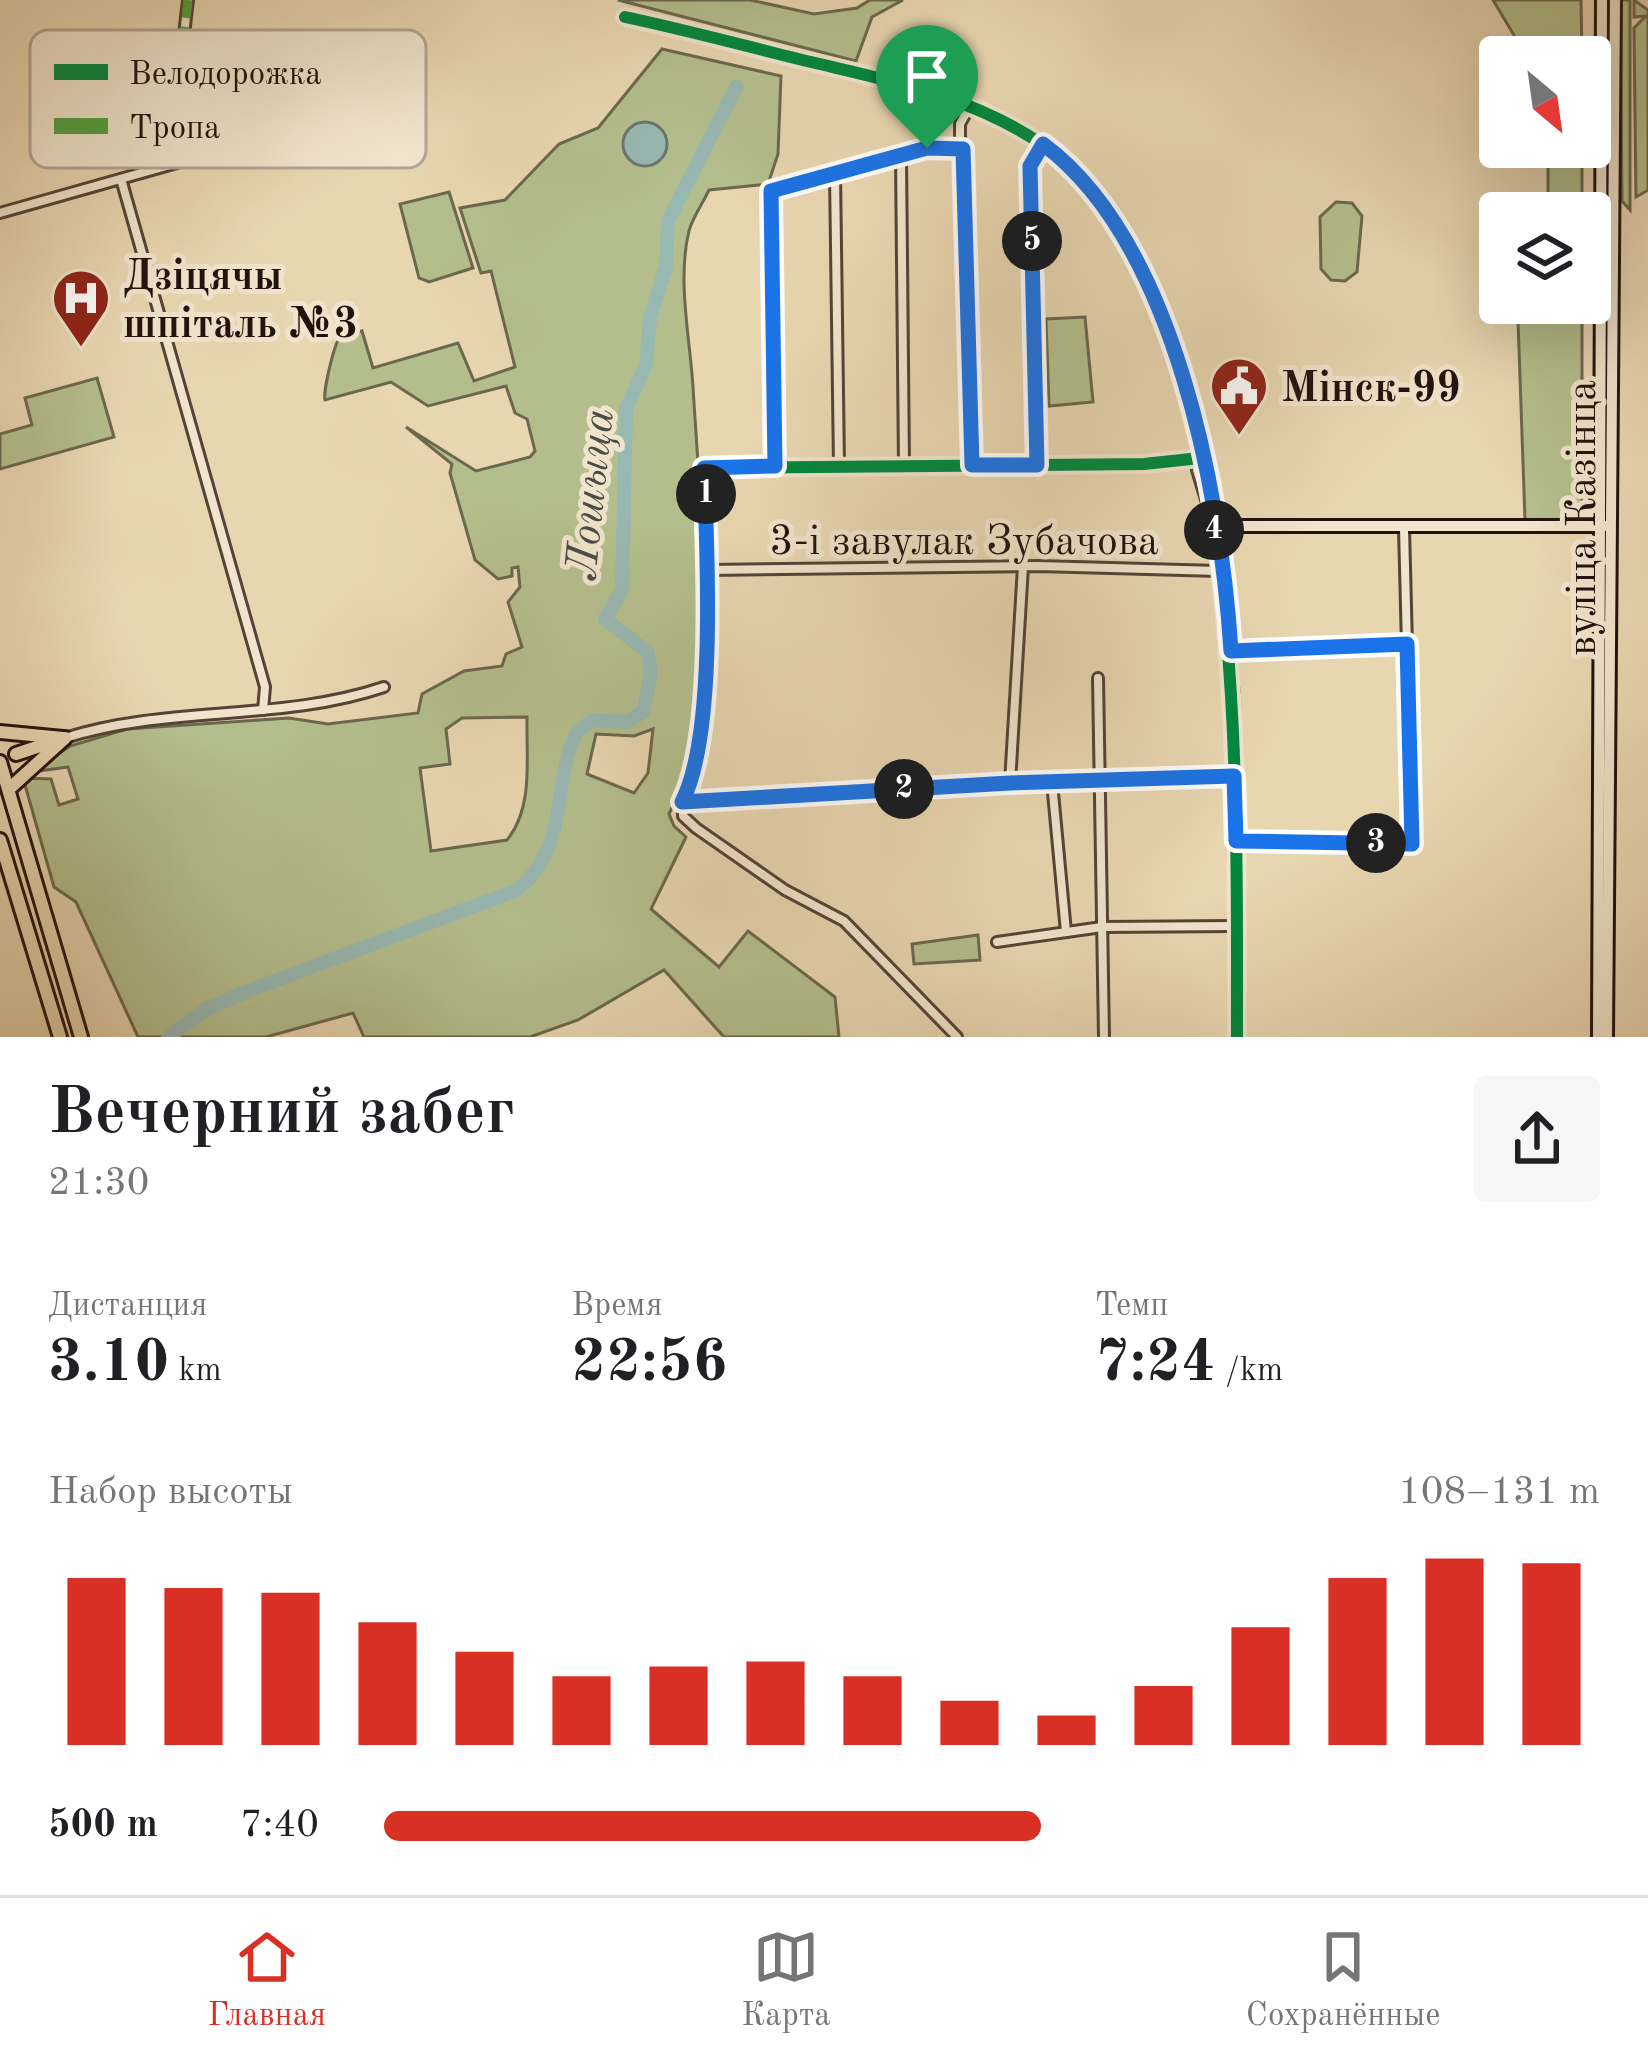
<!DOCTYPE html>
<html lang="ru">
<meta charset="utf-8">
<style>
:root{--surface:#fff;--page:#f6f6f6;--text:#202124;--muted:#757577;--line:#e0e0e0;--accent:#d93025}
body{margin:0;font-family:"Old Standard TT",serif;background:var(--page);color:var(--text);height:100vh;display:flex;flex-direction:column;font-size:45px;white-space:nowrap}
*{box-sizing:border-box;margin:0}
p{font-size:39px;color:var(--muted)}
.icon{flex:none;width:66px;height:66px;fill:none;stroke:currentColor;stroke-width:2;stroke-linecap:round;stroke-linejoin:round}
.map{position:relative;height:1037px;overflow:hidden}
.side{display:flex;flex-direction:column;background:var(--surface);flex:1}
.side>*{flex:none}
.needle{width:78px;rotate:151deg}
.fabs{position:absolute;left:1479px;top:36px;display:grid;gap:24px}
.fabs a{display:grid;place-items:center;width:132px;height:132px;border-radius:12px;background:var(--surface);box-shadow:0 12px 48px #0002;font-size:60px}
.pin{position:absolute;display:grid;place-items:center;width:102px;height:102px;color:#fff;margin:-123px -51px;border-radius:50% 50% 50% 0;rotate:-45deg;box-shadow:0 0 12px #0007}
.pin .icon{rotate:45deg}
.km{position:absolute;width:60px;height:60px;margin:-30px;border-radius:50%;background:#222;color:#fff;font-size:33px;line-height:60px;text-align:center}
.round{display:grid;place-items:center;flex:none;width:126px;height:126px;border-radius:12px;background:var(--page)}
.summary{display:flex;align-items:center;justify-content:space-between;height:204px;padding:0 48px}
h1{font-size:66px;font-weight:700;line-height:90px}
.stats{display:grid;grid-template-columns:repeat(3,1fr);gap:18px;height:204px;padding:12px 48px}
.stats div{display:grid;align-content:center}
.stats b{font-size:60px;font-weight:700}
.stats small{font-size:33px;font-weight:400}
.stats p{font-size:33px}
.chart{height:336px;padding:24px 48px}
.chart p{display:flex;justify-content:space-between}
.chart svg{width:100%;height:216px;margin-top:12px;stroke:var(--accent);stroke-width:6}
ul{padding:0 48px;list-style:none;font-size:39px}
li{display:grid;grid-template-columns:192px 144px 1fr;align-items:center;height:90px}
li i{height:30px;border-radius:15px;background:var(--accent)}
.tabs{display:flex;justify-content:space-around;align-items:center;height:168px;border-top:3px solid var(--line);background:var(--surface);font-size:33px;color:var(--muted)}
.tabs a{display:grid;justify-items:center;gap:6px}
.tabs .current{color:var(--accent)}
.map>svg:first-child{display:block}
.green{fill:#b4be8d;stroke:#6b684d;stroke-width:3;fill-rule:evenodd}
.water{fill:#98b8b2;stroke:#697670;stroke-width:3}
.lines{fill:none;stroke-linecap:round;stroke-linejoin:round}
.river{stroke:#98b8b2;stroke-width:14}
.street-casing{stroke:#544336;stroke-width:14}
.secondary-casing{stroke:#22120d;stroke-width:16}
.primary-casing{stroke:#22120d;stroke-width:18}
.street{stroke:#f0e4cc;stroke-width:8}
.secondary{stroke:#f0e4cc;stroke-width:10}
.primary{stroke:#e8d6b1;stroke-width:12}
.quiet{stroke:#50a03e;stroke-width:9;stroke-dasharray:18 9;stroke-linecap:butt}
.cycleway-casing{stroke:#f0e4cc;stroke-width:20}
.cycleway{stroke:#00873e;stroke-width:12}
.route-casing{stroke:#fff;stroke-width:24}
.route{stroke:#1a73e8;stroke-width:15}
.labels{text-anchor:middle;stroke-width:10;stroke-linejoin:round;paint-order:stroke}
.poi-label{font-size:42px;font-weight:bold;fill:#22120d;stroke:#f0e4cc;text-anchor:start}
.street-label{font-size:42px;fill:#22120d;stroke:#f0e4cc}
.water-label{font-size:45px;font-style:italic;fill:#4b4c47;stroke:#f0e4cc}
.key{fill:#f0e4cc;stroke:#b2a593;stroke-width:3}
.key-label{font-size:33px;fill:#22120d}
</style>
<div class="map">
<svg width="1648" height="1037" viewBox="0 0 1648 1037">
<rect width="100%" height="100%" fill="#e8d6b1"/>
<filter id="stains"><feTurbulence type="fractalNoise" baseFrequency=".00167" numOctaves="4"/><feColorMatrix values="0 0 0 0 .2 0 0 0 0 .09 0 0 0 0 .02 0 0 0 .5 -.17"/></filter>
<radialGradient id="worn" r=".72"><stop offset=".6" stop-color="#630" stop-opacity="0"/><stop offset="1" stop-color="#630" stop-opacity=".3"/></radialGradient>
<g class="green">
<path d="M618,0H750L814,14L857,8L870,0H903L872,17L856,61Z"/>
<path d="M1493,0H1581L1582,57H1527Z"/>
<path d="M1620,0H1630V210L1622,201Z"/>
<path d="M1634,0L1648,10V190L1636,197L1634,28L1646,16L1634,17Z"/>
<path d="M662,49L781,76L778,154L768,184L709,190C703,203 692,218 689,231C677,279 690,339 693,387C700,504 721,710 669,814L674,826L686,837L651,909L719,967L748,931L835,997L839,1037H724L664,970L578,1020L530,1037H364L353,1013L266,1037H138L76,902L54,887L23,778L51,779L59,805L78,799L68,767L32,772L70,746L127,729L289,718L328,724L418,713L422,694L464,671L502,666L506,654L522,647L508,602L520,587L518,567L512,568V576L498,579L475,560L450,473L452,464L406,427L476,471L530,457L535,451L527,419L515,413L506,386L428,406L391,382L325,400C323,392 335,335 344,332C350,330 356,333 362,331L373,368L458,343L474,381L515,367L491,271L481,273L460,208L505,200L559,144L598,128ZM527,717C526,758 534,807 507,840L431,851L420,768L450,764L446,729L462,718ZM653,729L648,773L634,793L587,774L596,734L634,736Z"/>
<rect x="1548" y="147" width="34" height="66"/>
<path d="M449,192L473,268L429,282L419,278L400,204Z"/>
<path d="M1336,202L1352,203L1362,216L1357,272L1345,281L1331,280L1321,269L1320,217Z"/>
<path d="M1547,303H1582V520H1525L1518,320L1547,318Z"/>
<path d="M1085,317L1093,402L1049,406L1046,319Z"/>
<path d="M97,378L114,437L0,469V434L32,425L25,398Z"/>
<path d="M978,935L980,960L914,964L912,944Z"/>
</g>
<circle class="water" cx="645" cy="144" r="22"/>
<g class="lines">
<path class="river" d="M168,1037L205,1010L245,992L515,891C571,849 550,787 577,732L593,720L627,722L643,712L651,674L648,652L605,619L622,590L626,409L646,365L650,318L666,266L668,221L736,87"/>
<defs>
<g id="street">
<path d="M188,0L180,69L205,155"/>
<path d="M625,17C697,33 767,51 838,68C1040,117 1123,165 1180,375C1191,417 1218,483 1214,525"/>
<path d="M960,147L966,173L972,465"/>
<path d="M901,156L904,466"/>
<path d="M835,173L839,466"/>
<path d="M121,179L265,687L263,710"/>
<path d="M0,213L290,131"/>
<path d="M1200,458L1144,464L704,468C708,546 715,737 683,802L1010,783L1235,776"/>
<path d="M1199,459L1197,470L1214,526"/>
<path d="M1037,465L1030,166L1043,144"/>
<path d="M775,467L771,191L927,148L960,147V124L971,104"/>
<path d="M708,570L1038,566L1219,571"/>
<path d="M1231,651L1407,644"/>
<path d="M1098,678L1104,1037"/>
<path d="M65,738C168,705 281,722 384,687"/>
<path d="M1052,782L1066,932"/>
<path d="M1010,783L1023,566"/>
<path d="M683,802V816L696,828L785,890L844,921L957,1037"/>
<path d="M1236,841L1412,843L1404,528"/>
<path d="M997,942L1102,927L1235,926"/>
</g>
<g id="secondary">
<path d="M1237,1037L1233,695L1214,526H1605"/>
<path d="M1598,1037L1602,0"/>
<path d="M1607,1037L1615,0"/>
</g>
<g id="primary">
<path d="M0,732L63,738"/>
<path d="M16,754L52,742"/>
<path d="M0,762L81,1037"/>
<path d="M9,789L65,738"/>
<path d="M0,840L60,1037"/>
</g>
</defs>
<use href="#street" class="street-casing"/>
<use href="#secondary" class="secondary-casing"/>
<use href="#primary" class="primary-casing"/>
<use href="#street" class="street"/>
<use href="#secondary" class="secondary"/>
<use href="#primary" class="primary"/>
<path class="quiet" d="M188,0L180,69L205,155"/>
<defs>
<g id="cycleway">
<path d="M625,17C687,30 749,47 811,62C891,81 970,96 1040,143C1254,285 1236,806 1237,1037"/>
<path d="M1200,458L1144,464L704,468C708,546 715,737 683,802L1010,783L1235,776"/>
</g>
</defs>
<use href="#cycleway" class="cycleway-casing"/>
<use href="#cycleway" class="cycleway"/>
</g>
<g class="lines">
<defs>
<path id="route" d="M1043,144C1175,242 1221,495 1231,651L1407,644L1412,844L1236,841L1234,776L1010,783L682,802C717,734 707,549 704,468L775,466L771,191L927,148L963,149L972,465H1037L1030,166Z"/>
</defs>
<use href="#route" class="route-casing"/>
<use href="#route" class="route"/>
</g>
<defs>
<symbol id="hospital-pin" viewBox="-11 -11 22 30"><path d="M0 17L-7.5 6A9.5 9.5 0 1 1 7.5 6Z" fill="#8f2418" stroke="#f0e4cc"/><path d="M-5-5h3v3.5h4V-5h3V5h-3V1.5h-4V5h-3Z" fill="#fff"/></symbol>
<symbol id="civic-pin" viewBox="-11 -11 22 30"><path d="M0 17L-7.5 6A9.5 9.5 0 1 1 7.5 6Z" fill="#8f2418" stroke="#f0e4cc"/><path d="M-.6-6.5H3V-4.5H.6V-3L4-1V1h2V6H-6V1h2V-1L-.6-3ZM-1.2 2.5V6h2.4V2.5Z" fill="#fff"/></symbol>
</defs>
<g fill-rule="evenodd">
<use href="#hospital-pin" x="48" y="265" width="66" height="90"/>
<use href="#civic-pin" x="1206" y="353" width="66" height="90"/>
</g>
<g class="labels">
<g class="poi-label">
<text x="123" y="289">Дзіцячы<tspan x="123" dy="48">шпіталь №3</tspan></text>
<text x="1281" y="401">Мінск-99</text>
</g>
<g class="street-label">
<text transform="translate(1580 518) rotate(-90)" y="15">вуліца Казінца</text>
<text x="964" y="554">3-і завулак Зубачова</text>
</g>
<g class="water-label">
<text transform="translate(588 494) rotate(-84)" y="16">Лошыца</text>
</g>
</g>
<rect x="30" y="30" width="396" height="138" rx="18" class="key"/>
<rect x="54" y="64" width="54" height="16" fill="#00873e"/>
<rect x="54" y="118" width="54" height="16" fill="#50a03e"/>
<g class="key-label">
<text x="129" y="84">Велодорожка</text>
<text x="129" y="138">Тропа</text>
</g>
<rect width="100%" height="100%" filter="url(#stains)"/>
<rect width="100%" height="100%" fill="url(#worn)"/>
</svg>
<div class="fabs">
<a><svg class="needle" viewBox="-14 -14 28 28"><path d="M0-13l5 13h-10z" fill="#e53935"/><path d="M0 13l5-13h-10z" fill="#757577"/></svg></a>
<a><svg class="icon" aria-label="layers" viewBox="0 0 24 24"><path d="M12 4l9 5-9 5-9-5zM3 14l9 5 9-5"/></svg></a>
</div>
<div class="pin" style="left:927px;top:148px;background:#1e9e55"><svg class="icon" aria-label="arrive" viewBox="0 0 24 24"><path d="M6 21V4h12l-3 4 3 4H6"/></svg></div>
<b class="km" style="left:706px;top:494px">1</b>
<b class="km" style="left:904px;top:789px">2</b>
<b class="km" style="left:1376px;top:843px">3</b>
<b class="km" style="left:1214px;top:530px">4</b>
<b class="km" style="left:1032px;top:241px">5</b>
</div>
<section class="side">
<div class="summary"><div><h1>Вечерний забег</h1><p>21:30</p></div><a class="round"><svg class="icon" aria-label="share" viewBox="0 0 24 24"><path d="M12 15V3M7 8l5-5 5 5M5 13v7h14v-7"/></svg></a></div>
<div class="stats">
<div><p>Дистанция</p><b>3.10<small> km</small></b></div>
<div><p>Время</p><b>22:56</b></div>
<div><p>Темп</p><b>7:24<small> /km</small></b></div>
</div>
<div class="chart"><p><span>Набор высоты</span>108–131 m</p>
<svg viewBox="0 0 160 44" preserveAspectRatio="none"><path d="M5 44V10M15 44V12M25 44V13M35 44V19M45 44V25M55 44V30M65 44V28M75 44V27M85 44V30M95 44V35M105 44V38M115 44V32M125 44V20M135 44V10M145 44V6M155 44V7"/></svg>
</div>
<ul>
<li><b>500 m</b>7:40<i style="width:54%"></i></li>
</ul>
</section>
<nav class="tabs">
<a class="current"><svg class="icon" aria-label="home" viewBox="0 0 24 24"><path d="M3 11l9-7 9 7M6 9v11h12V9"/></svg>Главная</a>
<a><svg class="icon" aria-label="map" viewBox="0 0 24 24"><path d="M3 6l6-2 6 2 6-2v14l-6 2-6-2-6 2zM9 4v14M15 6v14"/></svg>Карта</a>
<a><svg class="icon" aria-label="saved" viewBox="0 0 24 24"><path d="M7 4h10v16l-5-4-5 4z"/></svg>Сохранённые</a>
</nav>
